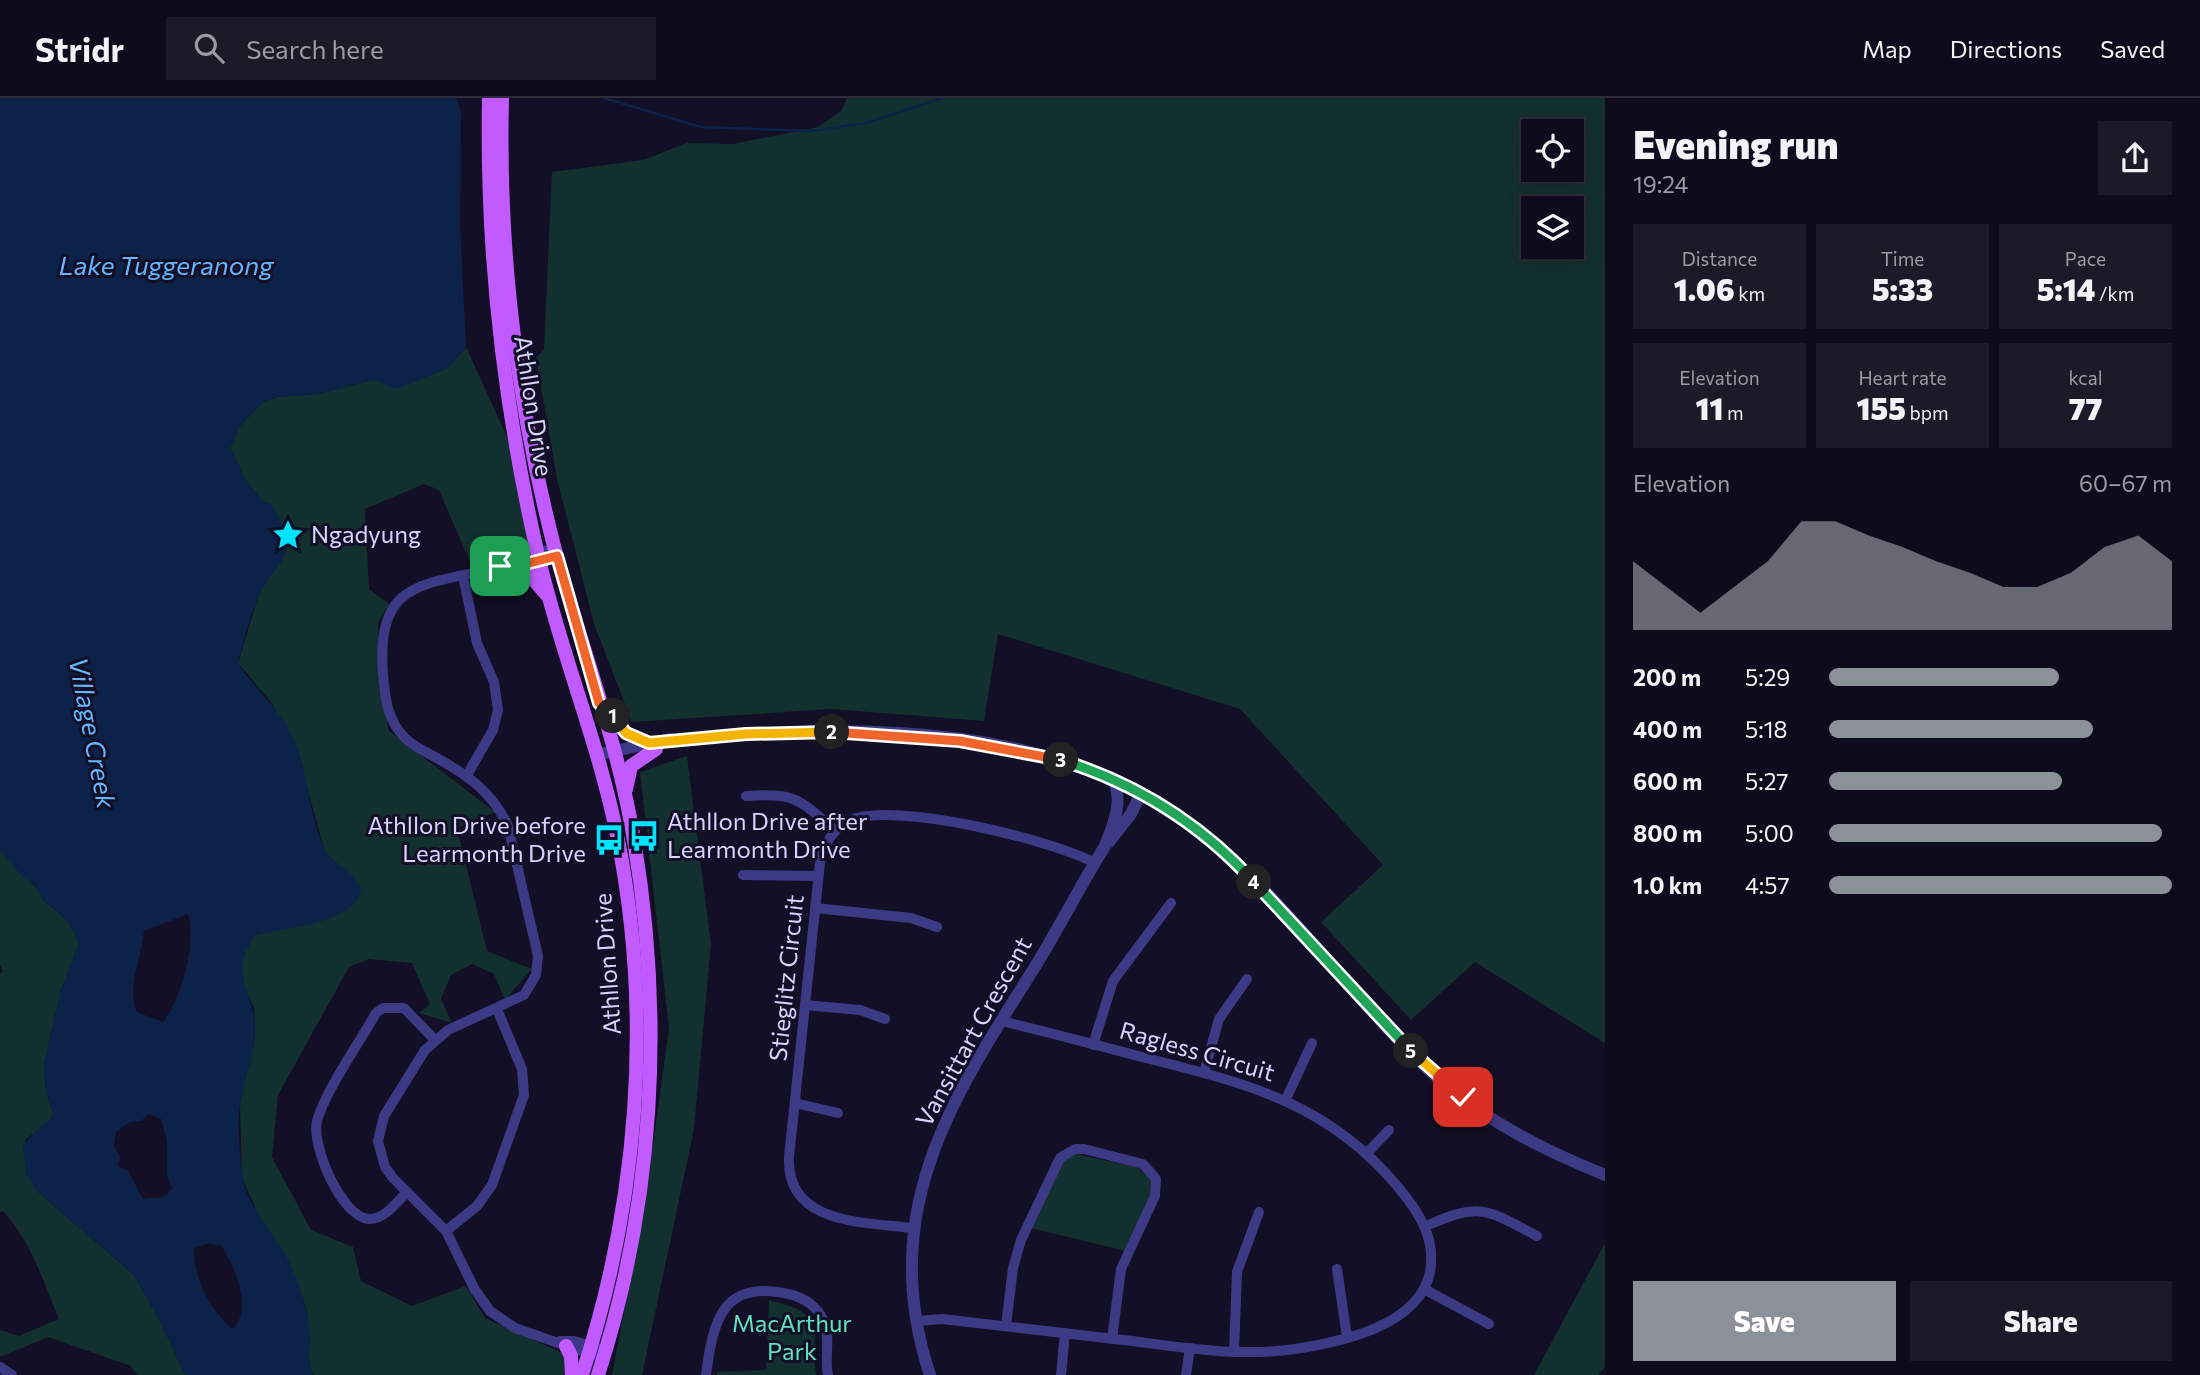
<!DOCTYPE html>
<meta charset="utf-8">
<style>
:root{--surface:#0e0b1c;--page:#1c1929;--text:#f1f3f6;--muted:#9b9ba3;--line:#2e2b3b;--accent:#8c9099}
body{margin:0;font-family:Commissioner,sans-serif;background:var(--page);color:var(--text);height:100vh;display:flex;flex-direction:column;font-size:26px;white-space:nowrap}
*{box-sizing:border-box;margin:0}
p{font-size:23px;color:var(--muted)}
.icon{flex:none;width:38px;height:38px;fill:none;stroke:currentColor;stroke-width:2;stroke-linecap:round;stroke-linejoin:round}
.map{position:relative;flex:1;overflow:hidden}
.drawer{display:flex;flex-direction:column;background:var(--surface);width:595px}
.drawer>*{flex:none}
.controls{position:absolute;left:1521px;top:21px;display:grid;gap:14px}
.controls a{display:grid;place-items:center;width:63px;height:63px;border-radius:0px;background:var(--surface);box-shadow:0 4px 18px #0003,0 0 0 2px var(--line);font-size:35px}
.pin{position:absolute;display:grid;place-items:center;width:60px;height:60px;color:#fff;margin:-30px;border-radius:14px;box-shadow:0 4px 10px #0006}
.km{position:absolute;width:35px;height:35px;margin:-18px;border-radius:50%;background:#222;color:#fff;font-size:19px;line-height:35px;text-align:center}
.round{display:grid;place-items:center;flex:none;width:74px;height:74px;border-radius:0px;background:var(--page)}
.head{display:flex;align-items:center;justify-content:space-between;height:119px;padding:0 28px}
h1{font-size:38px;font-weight:800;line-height:52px}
.metrics{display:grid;grid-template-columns:repeat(3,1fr);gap:10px;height:119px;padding:7px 28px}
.metrics div{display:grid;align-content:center;border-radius:0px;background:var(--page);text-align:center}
.metrics b{font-size:30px;font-weight:800}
.metrics small{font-size:19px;font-weight:400}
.metrics p{font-size:19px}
.chart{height:196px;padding:14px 28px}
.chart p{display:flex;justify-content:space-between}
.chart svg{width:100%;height:126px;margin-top:7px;fill:var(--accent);opacity:.7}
.primary-button{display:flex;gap:14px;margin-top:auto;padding:14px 28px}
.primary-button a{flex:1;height:80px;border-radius:0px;background:var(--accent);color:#fff;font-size:28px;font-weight:800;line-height:80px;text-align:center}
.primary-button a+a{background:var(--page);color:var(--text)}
ul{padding:0 28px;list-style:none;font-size:23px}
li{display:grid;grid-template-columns:112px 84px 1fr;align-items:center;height:52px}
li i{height:18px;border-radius:9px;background:var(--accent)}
header{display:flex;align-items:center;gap:42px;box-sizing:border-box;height:98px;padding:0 35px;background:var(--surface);border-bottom:2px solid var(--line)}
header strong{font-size:33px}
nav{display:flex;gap:38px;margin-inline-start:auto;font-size:24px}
.search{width:490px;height:63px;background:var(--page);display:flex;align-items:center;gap:18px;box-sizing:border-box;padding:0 24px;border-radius:0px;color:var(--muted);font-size:26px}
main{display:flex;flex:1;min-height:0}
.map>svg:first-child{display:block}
.green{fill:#12302f;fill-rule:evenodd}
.water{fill:#0c2248;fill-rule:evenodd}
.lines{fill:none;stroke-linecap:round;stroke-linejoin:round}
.stream{stroke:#0c2248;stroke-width:2.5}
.minor{stroke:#3d3a85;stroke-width:10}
.tertiary{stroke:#3d3a85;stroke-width:12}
.primary{stroke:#c25bff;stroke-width:14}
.split-1-casing{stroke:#fff;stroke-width:14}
.split-2-casing{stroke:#fff;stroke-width:14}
.split-3-casing{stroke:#fff;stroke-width:14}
.split-4-casing{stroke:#fff;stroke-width:14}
.split-5-casing{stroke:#fff;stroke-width:14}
.split-6-casing{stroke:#fff;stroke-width:14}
.split-1{stroke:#f0652b;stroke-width:9}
.split-2{stroke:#f5b400;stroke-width:9}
.split-3{stroke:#f0652b;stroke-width:9}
.split-4{stroke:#22a559;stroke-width:9}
.split-5{stroke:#22a559;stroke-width:9}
.split-6{stroke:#f5b400;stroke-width:9}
.labels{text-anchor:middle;stroke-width:6;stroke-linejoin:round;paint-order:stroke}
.street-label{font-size:24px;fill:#d9d4ff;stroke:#130f26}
.poi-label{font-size:24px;fill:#d9d4ff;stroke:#130f26;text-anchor:start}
.park-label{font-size:24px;fill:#5fe0c0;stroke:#130f26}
.water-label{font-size:26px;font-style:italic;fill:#62b6ff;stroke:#130f26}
</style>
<header>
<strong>Stridr</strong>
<div class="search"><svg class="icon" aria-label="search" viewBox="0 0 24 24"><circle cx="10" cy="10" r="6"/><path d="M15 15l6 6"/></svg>Search here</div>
<nav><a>Map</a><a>Directions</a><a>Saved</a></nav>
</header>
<main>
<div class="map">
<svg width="1605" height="1277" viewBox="0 0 1605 1277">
<rect width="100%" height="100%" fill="#130f26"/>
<g class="green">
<path d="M847,0H1605V945L1475,864L1411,922L1321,824L1383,767L1240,611L998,536L984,623L831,611L632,624L594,526L557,381L536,260L544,251L552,74L643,62L687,45L733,46L818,29L841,13ZM1533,33H1572V72H1533ZM1533,110H1572V149H1533Z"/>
<path d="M466,249L507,339L531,452L473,471L439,392L424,386L365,411L369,491L389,506L378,525L381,597L389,633L495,714L457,730L487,853L532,871L505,902L494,876L472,866L451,877L441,901L452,925L419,915L430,906L412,865L369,861L349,869L278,997L272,1059L311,1132L353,1149L361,1183L412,1208L466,1188L485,1220L580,1263L574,1277H313L306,1258L310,1239L306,1210L295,1178L259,1118L242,1080L240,1004L255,937L254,909L243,889L241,860L254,838L281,830L336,765L325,754L296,650L271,604L238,565L258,499L264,404L246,383L230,349L240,328L262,305L277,299L318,296L373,282L430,277L448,270Z"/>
<path d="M687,658L711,846L694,1031L642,1277H612L645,1106L669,930L640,674Z"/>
<path d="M0,753C10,764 42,791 43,802L69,824L79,846L61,892L44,967L46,993L53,1015L50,1023L25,1042L37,1093L134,1177L160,1223L185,1277H137L131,1268L48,1239L0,1259V1232L19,1238L59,1221C42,1181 32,1145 3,1113L0,1114V876L3,873L0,867Z"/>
<path d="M1076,1056L1137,1069L1153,1083V1093L1126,1153L1031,1130L1066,1059Z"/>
<path d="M1605,1145V1269L1598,1277H1534Z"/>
<path d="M769,1202C830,1217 810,1228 816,1277H717V1274L766,1272Z"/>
</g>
<path class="water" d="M0,0H456L461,14L460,125L466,249L448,270L397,291L373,282L318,296L277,299L262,305L240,328L230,349L246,383L264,404L270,405C307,458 275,461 257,502C249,522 243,544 238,565C254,589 276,608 290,633C309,669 307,715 325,752C332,767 371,781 358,801C343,826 282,830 254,838C227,883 255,889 255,933C255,955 245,979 241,1001C236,1024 240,1052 242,1075C245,1106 273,1133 287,1160C299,1182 307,1210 310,1236C311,1254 306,1257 313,1277H185L160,1223L134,1177L37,1093L26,1076L23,1047L44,1025L50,1023L53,1015L46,993L44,967L61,892L79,846L69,824L43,802L34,786L23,779L0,753ZM188,816C197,844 181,902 163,924L137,914C126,889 142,860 144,833ZM149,1016L161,1021L167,1042V1078L172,1090C164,1103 156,1098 143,1101L128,1073L118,1068L120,1059L114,1048L116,1034L130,1024L141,1023ZM208,1145L222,1148C235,1171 253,1208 233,1231C211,1214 193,1179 194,1151Z"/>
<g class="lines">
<path class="stream" d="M604,0L701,29L813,33L865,25L943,0"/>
<g class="minor">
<path d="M557,458L513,469H500C423,488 376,480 383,576C385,600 387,622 405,640C414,649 426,654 437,660C469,678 492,694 508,728L538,858L536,877L524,897L448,932L425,952L384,1018L378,1043L385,1069L393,1080L446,1133L475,1192L490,1213L515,1230L593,1257"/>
<path d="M500,468L513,461L555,450"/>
<path d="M463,478L477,545L494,584L498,612L493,632L467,677"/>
<path d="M746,698C795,695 799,700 835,733"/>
<path d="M743,777L818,778"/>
<path d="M815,810L911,820L937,829"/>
<path d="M805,907L860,912L885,921"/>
<path d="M1093,947L1113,883L1171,805"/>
<path d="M1204,975L1219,921L1247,881"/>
<path d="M1286,1001L1312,945"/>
<path d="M795,1005L838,1015"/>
<path d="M1367,1055L1389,1032"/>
<path d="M407,1094C397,1104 384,1122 369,1121C341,1119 311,1047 317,1023C325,993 360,944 376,915L383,910H404L434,941"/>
<path d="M1426,1128C1480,1104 1486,1111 1537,1138"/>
<path d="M913,1130C864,1124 786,1127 789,1059L820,765C824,747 832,731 849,723C892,702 1052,742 1095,765"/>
<path d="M446,1133L477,1108L492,1087L524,997L522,971L497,911"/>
<path d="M1337,1171L1347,1239"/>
<path d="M1424,1191L1489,1226"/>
<path d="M917,1223L942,1221C1005,1228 1069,1236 1132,1243C1185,1250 1241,1259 1295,1251C1341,1244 1419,1228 1430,1174C1436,1140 1419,1114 1398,1089C1329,1006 1249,986 1150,961C1100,948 1051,935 1001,923"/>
<path d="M1006,1228L1013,1170L1021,1142L1060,1060L1075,1051H1084L1143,1066L1156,1081L1155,1098L1121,1171L1112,1241"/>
<path d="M560,1243H574L596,1249"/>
<path d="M1234,1254L1237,1174L1259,1114"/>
<path d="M0,1269L12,1277"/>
<path d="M706,1277C713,1222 723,1181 788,1196C803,1199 818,1208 824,1224C831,1241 824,1260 828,1277"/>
<path d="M1061,1277L1065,1235"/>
<path d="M1186,1277L1190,1250"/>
</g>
<g class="tertiary">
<path d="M596,657L670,641L678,643C857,623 1072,622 1217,747C1299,818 1360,911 1441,983C1489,1025 1546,1053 1605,1077"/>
<path d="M1109,744L1131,716L1141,695"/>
<path d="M930,1277C877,1116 949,1004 1033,872C1058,832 1080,788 1105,748C1113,727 1124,703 1113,681"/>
</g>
<g class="primary">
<path d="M489,0C486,154 503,303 537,453C559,551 599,644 618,742C653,919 638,1106 582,1277"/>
<path d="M502,0C498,153 517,305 555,452C581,548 618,644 634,742C664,921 654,1104 598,1277"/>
<path d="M513,469L527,474L546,496"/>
<path d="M600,605L626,635L649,645"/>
<path d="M626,691L631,668L656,651"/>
<path d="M566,1248L571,1258L572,1277"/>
</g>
</g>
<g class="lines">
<defs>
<path id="split-1" d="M500,468L513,469L557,458L599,605L613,618"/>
<path id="split-2" d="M613,618L626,635L649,645L746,636L832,634"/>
<path id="split-3" d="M832,634L960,643L1061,662"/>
<path id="split-4" d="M1061,662C1135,685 1201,726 1254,784"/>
<path id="split-5" d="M1254,784L1411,953"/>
<path id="split-6" d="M1411,953L1463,999"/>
</defs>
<use href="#split-1" class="split-1-casing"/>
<use href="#split-2" class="split-2-casing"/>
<use href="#split-3" class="split-3-casing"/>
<use href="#split-4" class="split-4-casing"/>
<use href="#split-5" class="split-5-casing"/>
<use href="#split-6" class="split-6-casing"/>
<use href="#split-1" class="split-1"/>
<use href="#split-2" class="split-2"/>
<use href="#split-3" class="split-3"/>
<use href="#split-4" class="split-4"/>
<use href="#split-5" class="split-5"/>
<use href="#split-6" class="split-6"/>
</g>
<defs>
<symbol id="sight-bare" viewBox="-9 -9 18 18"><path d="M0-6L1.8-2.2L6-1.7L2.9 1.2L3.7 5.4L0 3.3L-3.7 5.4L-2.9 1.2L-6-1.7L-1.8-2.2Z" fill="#00e5ff" stroke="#130f26" stroke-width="2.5" paint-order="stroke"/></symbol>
<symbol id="bus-bare" viewBox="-9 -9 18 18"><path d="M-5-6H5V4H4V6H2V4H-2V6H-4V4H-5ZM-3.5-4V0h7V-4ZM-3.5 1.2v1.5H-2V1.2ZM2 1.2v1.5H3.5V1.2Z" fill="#00e5ff" stroke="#130f26" stroke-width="2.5" paint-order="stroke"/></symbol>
</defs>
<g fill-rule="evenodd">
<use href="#sight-bare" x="266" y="415" width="44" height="44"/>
<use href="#bus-bare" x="622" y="716" width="44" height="44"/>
<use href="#bus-bare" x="587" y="720" width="44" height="44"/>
</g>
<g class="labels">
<g class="street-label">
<text transform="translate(533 308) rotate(81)" y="8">Athllon Drive</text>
<text transform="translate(608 866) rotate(-94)" y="8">Athllon Drive</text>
<text transform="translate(787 880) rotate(-84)" y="8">Stieglitz Circuit</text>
<text transform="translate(974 934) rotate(-61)" y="8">Vansittart Crescent</text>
<text transform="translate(1197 954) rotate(16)" y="8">Ragless Circuit</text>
</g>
<g class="poi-label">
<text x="311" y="445">Ngadyung</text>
<text x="667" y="732">Athllon Drive after<tspan x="667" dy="28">Learmonth Drive</tspan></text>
<text x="586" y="736" text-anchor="end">Athllon Drive before<tspan x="586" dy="28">Learmonth Drive</tspan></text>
</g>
<g class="park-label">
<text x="792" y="1234">MacArthur<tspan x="792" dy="28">Park</tspan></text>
</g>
<g class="water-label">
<text x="166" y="177">Lake Tuggeranong</text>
<text transform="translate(92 635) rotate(79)" y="9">Village Creek</text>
</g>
</g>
</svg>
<div class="controls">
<a><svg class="icon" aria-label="locate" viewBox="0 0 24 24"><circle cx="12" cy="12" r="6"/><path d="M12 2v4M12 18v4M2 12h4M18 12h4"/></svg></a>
<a><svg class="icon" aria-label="layers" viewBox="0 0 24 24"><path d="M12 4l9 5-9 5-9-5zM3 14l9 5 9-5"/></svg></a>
</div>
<div class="pin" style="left:500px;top:468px;background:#1e9e55"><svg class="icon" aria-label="arrive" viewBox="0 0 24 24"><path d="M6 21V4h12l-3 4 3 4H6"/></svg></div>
<div class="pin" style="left:1463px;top:999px;background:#d93025"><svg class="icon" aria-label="check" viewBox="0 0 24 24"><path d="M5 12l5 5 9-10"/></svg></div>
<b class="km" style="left:613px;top:618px">1</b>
<b class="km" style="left:832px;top:634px">2</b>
<b class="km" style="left:1061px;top:662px">3</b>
<b class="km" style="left:1254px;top:784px">4</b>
<b class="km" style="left:1411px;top:953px">5</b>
</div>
<section class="drawer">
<div class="head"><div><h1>Evening run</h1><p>19:24</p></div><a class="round"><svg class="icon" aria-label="share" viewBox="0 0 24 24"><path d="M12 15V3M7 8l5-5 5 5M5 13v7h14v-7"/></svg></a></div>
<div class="metrics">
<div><p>Distance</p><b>1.06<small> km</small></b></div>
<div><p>Time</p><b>5:33</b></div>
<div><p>Pace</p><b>5:14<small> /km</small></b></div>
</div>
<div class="metrics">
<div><p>Elevation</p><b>11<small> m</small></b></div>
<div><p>Heart rate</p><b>155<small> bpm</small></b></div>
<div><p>kcal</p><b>77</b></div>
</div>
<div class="chart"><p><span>Elevation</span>60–67 m</p>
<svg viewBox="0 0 160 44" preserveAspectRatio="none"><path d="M0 44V20L10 29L20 38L30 29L40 20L50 6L60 6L70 11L80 15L90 20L100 24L110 29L120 29L130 24L140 15L150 11L160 20V44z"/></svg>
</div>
<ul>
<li><b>200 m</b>5:29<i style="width:67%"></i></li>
<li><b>400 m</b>5:18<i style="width:77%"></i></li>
<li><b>600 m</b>5:27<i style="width:68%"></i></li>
<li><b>800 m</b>5:00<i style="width:97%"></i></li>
<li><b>1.0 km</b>4:57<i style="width:100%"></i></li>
</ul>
<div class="primary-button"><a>Save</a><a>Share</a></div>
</section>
</main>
